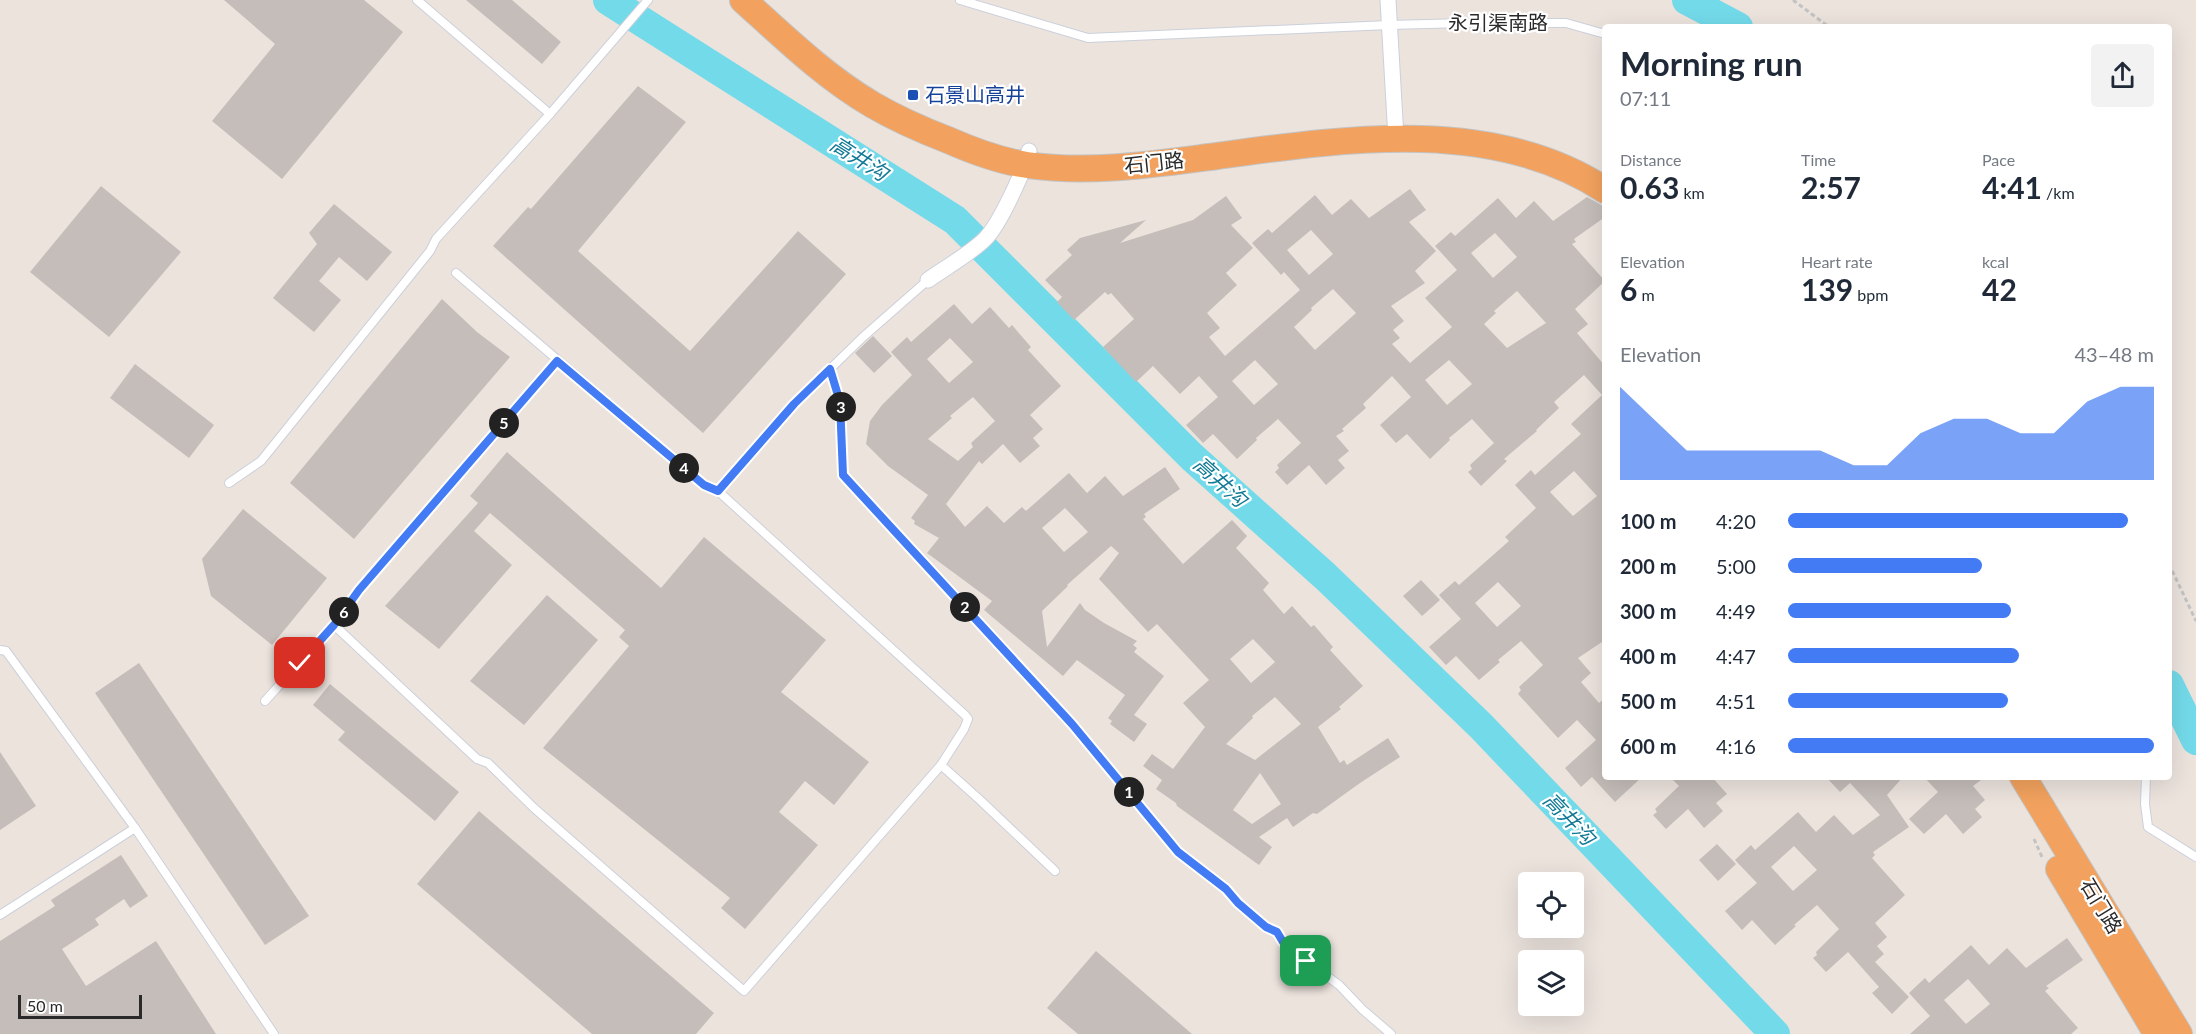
<!DOCTYPE html>
<meta charset="utf-8">
<style>
:root{--surface:#fff;--page:#f2f2f3;--text:#1f2937;--muted:#747a83;--accent:#427bf3}
body{margin:0;font-family:Lato,"Noto Sans SC",sans-serif;background:var(--page);color:var(--text);height:100vh;display:flex;flex-direction:column;font-size:22px;white-space:nowrap}
*{box-sizing:border-box;margin:0}
p{font-size:20px;color:var(--muted)}
.icon{flex:none;width:33px;height:33px;fill:none;stroke:currentColor;stroke-width:2;stroke-linecap:round;stroke-linejoin:round}
.map{position:relative;flex:1;overflow:hidden}
.panel{position:absolute;left:1602px;top:24px;width:570px;height:756px;display:flex;flex-direction:column;background:var(--surface);border-radius:6px;box-shadow:0 6px 24px #0002}
.panel>*{flex:none}
.tools{position:absolute;left:1518px;top:872px;display:grid;gap:12px}
.tools a{display:grid;place-items:center;width:66px;height:66px;border-radius:6px;background:var(--surface);box-shadow:0 6px 24px #0002;font-size:30px}
.scale{position:absolute;left:18px;bottom:15px;width:124px;box-sizing:border-box;padding-left:6px;border:3px solid #2a2a2a;border-top:0;font-size:16px;line-height:21px;white-space:nowrap;color:#2a2a2a;-webkit-text-stroke:4px #fff;paint-order:stroke}
.pin{position:absolute;display:grid;place-items:center;width:51px;height:51px;color:#fff;margin:-26px;border-radius:12px;box-shadow:0 3px 9px #0006}
.km{position:absolute;width:30px;height:30px;margin:-15px;border-radius:50%;background:#222;color:#fff;font-size:16px;line-height:30px;text-align:center}
.round{display:grid;place-items:center;flex:none;width:63px;height:63px;border-radius:6px;background:var(--page)}
.summary{display:flex;align-items:center;justify-content:space-between;height:102px;padding:0 18px}
h1{font-size:33px;font-weight:700;line-height:45px}
.stats{display:grid;grid-template-columns:repeat(3,1fr);gap:9px;height:102px;padding:6px 18px}
.stats div{display:grid;align-content:center}
.stats b{font-size:30px;font-weight:700}
.stats small{font-size:16px;font-weight:400}
.stats p{font-size:16px}
.chart{height:168px;padding:12px 18px}
.chart p{display:flex;justify-content:space-between}
.chart svg{width:100%;height:108px;margin-top:6px;fill:var(--accent);opacity:.7}
ul{padding:0 18px;list-style:none;font-size:20px}
li{display:grid;grid-template-columns:96px 72px 1fr;align-items:center;height:45px}
li i{height:15px;border-radius:8px;background:var(--accent)}
.map>svg:first-child{display:block}
.lines{fill:none;stroke-linecap:round;stroke-linejoin:round}
.river{stroke:#73daea;stroke-width:30}
.building{fill:#c4bdb9;fill-rule:evenodd}
.service-casing{stroke:#cbd0db;stroke-width:10}
.minor-casing{stroke:#cbd0db;stroke-width:17}
.trunk-casing{stroke:#c3c3c3;stroke-width:28}
.path{stroke:#c3c3c3;stroke-width:3;stroke-dasharray:4.5 3;stroke-linecap:butt}
.service{stroke:#fff;stroke-width:8}
.minor{stroke:#fff;stroke-width:15}
.trunk{stroke:#f2a25e;stroke-width:26}
.route-casing{stroke:#fff;stroke-width:12}
.route{stroke:#427bf3;stroke-width:8}
.transit-dot{fill:#1a4fb4;stroke:#fff;stroke-width:2}
.labels{text-anchor:middle;stroke-width:4.5;stroke-linejoin:round;paint-order:stroke}
.street-label{font-size:20px;fill:#2a2a2a;stroke:#fff}
.transit-label{font-size:20px;fill:#164399;stroke:#fff;text-anchor:start}
.water-label{font-size:21px;font-style:italic;fill:#127a96;stroke:#fff}
</style>
<div class="map">
<svg width="2196" height="1034" viewBox="0 0 2196 1034">
<rect width="100%" height="100%" fill="#ece3dd"/>
<g class="lines">
<g class="river">
<path d="M608,0L955,220L1192,457L1325,576L1481,726L1775,1034"/>
<path d="M1687,0L1738,27"/>
<path d="M2169,685L2196,740"/>
</g>
</g>
<g class="building">
<path d="M224,0H364L403,32L282,179L212,121L275,44Z"/>
<path d="M466,0H512L561,42L542,64Z"/>
<path d="M638,86L686,122L578,251L690,351L798,231L846,274L703,433L493,246L528,207L531,209Z"/>
<path d="M101,186L181,252L109,337L30,272Z"/>
<path d="M1410,189L1426,210L1409,222L1436,251L1415,271L1425,283L1391,306L1404,321L1393,330L1400,338L1392,344L1410,363L1452,327L1425,298L1457,270L1435,246L1451,232L1455,236L1498,198L1516,218L1534,201L1553,221L1587,197L1605,207V217L1574,239L1576,242L1572,244L1605,281L1575,309L1588,324L1577,333L1605,366V640L1578,658L1591,673L1581,682L1599,703L1605,698V777H1642L1615,802L1592,777L1581,787L1565,768L1596,740L1577,720L1558,738L1518,694L1521,690L1519,687L1543,665L1521,641L1498,660L1500,662L1479,680L1456,656L1446,665L1429,647L1461,619L1439,595L1455,581L1459,585L1509,541L1505,537L1536,508L1515,485L1531,470L1535,475L1581,434L1571,424L1602,395L1584,375L1554,402L1559,408L1536,430L1537,431L1504,459L1507,461L1481,486L1468,472L1472,469L1470,465L1494,443L1472,419L1449,438L1450,440L1430,459L1407,434L1396,443L1380,425L1411,397L1392,376L1363,404L1366,408L1342,429L1344,431L1336,436L1349,451L1338,460L1345,468L1326,485L1309,465L1287,485L1275,472L1279,468L1277,465L1301,443L1278,419L1256,438L1257,440L1237,459L1213,434L1203,443L1186,425L1218,397L1199,376L1180,394L1153,366L1136,382L1103,347L1134,319L1111,293L1108,295L1105,292L1074,320L1057,302L1062,297L1045,280L1072,255L1067,250L1080,238L1146,220L1120,243L1193,220L1226,196L1242,218L1231,225L1253,248L1226,273L1237,285L1207,313L1220,328L1209,337L1225,356L1300,290L1284,272L1281,275L1252,243L1268,229L1272,233L1315,195L1332,215L1351,199L1369,218ZM1311,230L1333,254L1309,275L1287,250ZM1495,233L1517,257L1493,278L1471,253ZM1333,289L1356,313L1315,350L1294,327L1312,310L1311,308ZM1517,291L1546,323L1507,348L1484,324L1496,313L1494,311ZM1255,360L1278,384L1254,405L1232,381ZM1449,360L1472,384L1447,405L1425,380ZM1574,471L1597,496L1573,516L1550,492ZM1498,582L1521,606L1497,627L1475,603Z"/>
<path d="M334,204L392,252L367,281L339,257L319,281L341,300L314,332L273,298L317,244L309,233Z"/>
<path d="M442,299L477,332L510,357L354,539L290,483Z"/>
<path d="M954,304L972,324L990,307L1009,328L1012,325L1031,347L1028,350L1061,386L1030,415L1043,429L1033,438L1040,446L1020,463L1003,444L982,464L979,461L946,504L965,527L987,506L1004,523L1022,507L1026,511L1069,473L1087,493L1105,476L1123,496L1165,467L1180,489L1144,514L1146,517L1143,519L1183,564L1232,520L1247,536L1236,548L1269,583L1263,590L1284,614L1292,606L1311,627L1314,625L1333,647L1330,650L1363,686L1339,707L1341,709L1318,727L1340,763L1344,760L1347,765L1388,738L1400,757L1360,783L1317,814L1313,813L1293,827L1287,818L1259,837L1272,847L1259,865L1177,806L1176,803L1156,789L1162,780L1143,766L1152,754L1173,769L1205,727L1183,703L1209,680L1157,624L1148,632L1099,579L1119,553L1111,546L1067,585L1068,586L1042,611L1047,647L1080,603L1085,610L1104,623L1137,641L1133,645L1137,648L1134,652L1164,676L1134,715L1147,724L1134,742L1110,724L1112,721L1108,718L1125,695L1077,660L1063,676L984,610L992,601L927,553L939,538L914,524L915,521L911,518L928,495L888,466L866,444L870,421L882,405L912,375L891,352L907,337L911,342ZM950,338L973,362L949,383L927,359ZM973,397L995,421L971,443L973,447L958,461L928,439L952,418L950,416ZM1065,508L1088,532L1064,552L1042,528ZM1253,639L1275,662L1251,683L1230,659ZM1275,697L1301,724L1255,760L1226,744L1253,718L1252,716ZM1260,773L1281,804L1252,824L1233,810Z"/>
<path d="M873,336L892,356L874,373L855,353Z"/>
<path d="M135,364L214,425L189,458L110,398Z"/>
<path d="M507,452L661,588L704,537L826,640L781,692L869,762L834,805L805,781L779,812L818,845L745,929L721,908L730,898L543,748L629,646L619,637L625,630L490,513L474,531L512,565L439,649L385,606L478,503L470,496Z"/>
<path d="M243,509L327,578L272,645L211,596L202,559Z"/>
<path d="M1421,580L1440,600L1422,616L1403,596Z"/>
<path d="M547,595L598,640L524,725L470,681Z"/>
<path d="M139,663L309,916L265,945L95,693Z"/>
<path d="M330,684L459,792L435,821L338,740L345,732L313,705Z"/>
<path d="M0,752L36,806L0,830Z"/>
<path d="M1670,777H1712L1727,794L1716,803L1723,811L1704,828L1688,809L1666,829L1653,815L1657,812L1655,809L1679,786Z"/>
<path d="M1826,777H1903L1887,795L1909,827L1873,852L1875,855L1872,858L1905,895L1875,923L1887,937L1877,946L1884,954L1875,962L1909,997L1892,1014L1872,993L1879,987L1848,952L1826,972L1813,958L1817,955L1816,952L1839,929L1817,905L1794,925L1796,926L1775,945L1752,920L1742,930L1725,911L1757,883L1735,860L1751,845L1755,850L1798,812L1816,832L1834,815L1853,835L1880,815L1850,783L1840,792ZM1794,846L1817,870L1793,891L1771,867Z"/>
<path d="M1924,777H1985L1973,786L1985,800L1975,809L1982,817L1963,834L1946,814L1924,834L1909,819L1938,792Z"/>
<path d="M479,811L714,1013L696,1034H592L417,884Z"/>
<path d="M1717,844L1736,864L1718,881L1699,860Z"/>
<path d="M121,855L148,896L130,908L124,899L95,919L99,925L62,949L86,986L156,941L216,1034H0V941L55,906L51,900Z"/>
<path d="M2067,938L2083,960L2046,986L2049,988L2045,991L2078,1028L2071,1034H1910L1930,1016L1909,993L1925,978L1929,983L1971,945L1989,965L2007,948L2026,968ZM1968,979L1990,1004L1966,1024L1944,1000Z"/>
<path d="M1096,951L1192,1034H1078L1047,1008Z"/>
</g>
<g class="lines">
<defs>
<g id="service">
<path d="M417,0L550,114"/>
<path d="M960,0L1088,38L1389,25L1466,23H1566L1605,34"/>
<path d="M456,273L704,485L718,491L794,404L863,337L928,280"/>
<path d="M830,369L840,402L843,475L1072,724L1178,852L1226,889L1238,903L1266,927L1277,932L1283,942L1300,951L1306,961L1339,985L1363,1010L1391,1034"/>
<path d="M229,483L261,461L430,251L436,239L550,114L648,0"/>
<path d="M334,625L477,759L488,763L534,808L744,991L941,765L964,729L968,719L965,715L718,491"/>
<path d="M0,650L6,651L135,828L274,1034"/>
<path d="M265,701L334,625L359,590L557,361"/>
<path d="M941,765L980,800L1055,871"/>
<path d="M2146,777L2145,804L2148,827L2196,857"/>
<path d="M0,915L135,828"/>
</g>
<g id="minor">
<path d="M1388,0L1396,138"/>
<path d="M928,280C945,268 971,253 985,239C1000,224 1024,171 1029,151"/>
</g>
<g id="trunk">
<path d="M743,0C784,37 825,77 873,105C897,119 922,130 948,140C973,151 1000,161 1027,165C1091,174 1154,164 1217,156C1342,139 1493,116 1605,190"/>
<path d="M2023,777L2179,1034"/>
<path d="M2059,869L2157,1034"/>
</g>
</defs>
<use href="#service" class="service-casing"/>
<use href="#minor" class="minor-casing"/>
<use href="#trunk" class="trunk-casing"/>
<g class="path">
<path d="M1793,0L1829,27"/>
<path d="M2169,564L2196,621"/>
<path d="M2034,839L2042,857"/>
</g>
<use href="#service" class="service"/>
<use href="#minor" class="minor"/>
<use href="#trunk" class="trunk"/>
</g>
<g class="lines">
<defs>
<path id="route" d="M300,663L334,625L359,590L557,361L704,485L718,491L794,404L830,369L840,402L843,475L1072,724L1178,852L1226,889L1238,903L1266,927L1277,932L1283,942L1299,951L1306,961"/>
</defs>
<use href="#route" class="route-casing"/>
<use href="#route" class="route"/>
</g>
<rect class="transit-dot" x="907" y="89" width="12" height="12" rx="3"/>
<g class="labels">
<g class="street-label">
<text x="1498" y="30">永引渠南路</text>
<text transform="translate(1154 163) rotate(-6)" y="7">石门路</text>
<text transform="translate(2101 906) rotate(59)" y="7">石门路</text>
</g>
<g class="transit-label">
<text x="925" y="102">石景山高井</text>
</g>
<g class="water-label">
<text transform="translate(859 159) rotate(32)" y="7">高井沟</text>
<text transform="translate(1220 482) rotate(42)" y="7">高井沟</text>
<text transform="translate(1569 819) rotate(46)" y="7">高井沟</text>
</g>
</g>
</svg>
<div class="tools">
<a><svg class="icon" aria-label="locate" viewBox="0 0 24 24"><circle cx="12" cy="12" r="6"/><path d="M12 2v4M12 18v4M2 12h4M18 12h4"/></svg></a>
<a><svg class="icon" aria-label="layers" viewBox="0 0 24 24"><path d="M12 4l9 5-9 5-9-5zM3 14l9 5 9-5"/></svg></a>
</div>
<div class="scale">50 m</div>
<div class="pin" style="left:1306px;top:961px;background:#1e9e55"><svg class="icon" aria-label="arrive" viewBox="0 0 24 24"><path d="M6 21V4h12l-3 4 3 4H6"/></svg></div>
<div class="pin" style="left:300px;top:663px;background:#d93025"><svg class="icon" aria-label="check" viewBox="0 0 24 24"><path d="M5 12l5 5 9-10"/></svg></div>
<b class="km" style="left:1129px;top:792px">1</b>
<b class="km" style="left:965px;top:607px">2</b>
<b class="km" style="left:841px;top:407px">3</b>
<b class="km" style="left:684px;top:468px">4</b>
<b class="km" style="left:504px;top:423px">5</b>
<b class="km" style="left:344px;top:612px">6</b>
<section class="panel">
<div class="summary"><div><h1>Morning run</h1><p>07:11</p></div><a class="round"><svg class="icon" aria-label="share" viewBox="0 0 24 24"><path d="M12 15V3M7 8l5-5 5 5M5 13v7h14v-7"/></svg></a></div>
<div class="stats">
<div><p>Distance</p><b>0.63<small> km</small></b></div>
<div><p>Time</p><b>2:57</b></div>
<div><p>Pace</p><b>4:41<small> /km</small></b></div>
</div>
<div class="stats">
<div><p>Elevation</p><b>6<small> m</small></b></div>
<div><p>Heart rate</p><b>139<small> bpm</small></b></div>
<div><p>kcal</p><b>42</b></div>
</div>
<div class="chart"><p><span>Elevation</span>43–48 m</p>
<svg viewBox="0 0 160 44" preserveAspectRatio="none"><path d="M0 44V6L10 19L20 32L30 32L40 32L50 32L60 32L70 38L80 38L90 25L100 19L110 19L120 25L130 25L140 12L150 6L160 6V44z"/></svg>
</div>
<ul>
<li><b>100 m</b>4:20<i style="width:93%"></i></li>
<li><b>200 m</b>5:00<i style="width:53%"></i></li>
<li><b>300 m</b>4:49<i style="width:61%"></i></li>
<li><b>400 m</b>4:47<i style="width:63%"></i></li>
<li><b>500 m</b>4:51<i style="width:60%"></i></li>
<li><b>600 m</b>4:16<i style="width:100%"></i></li>
</ul>
</section>
</div>
